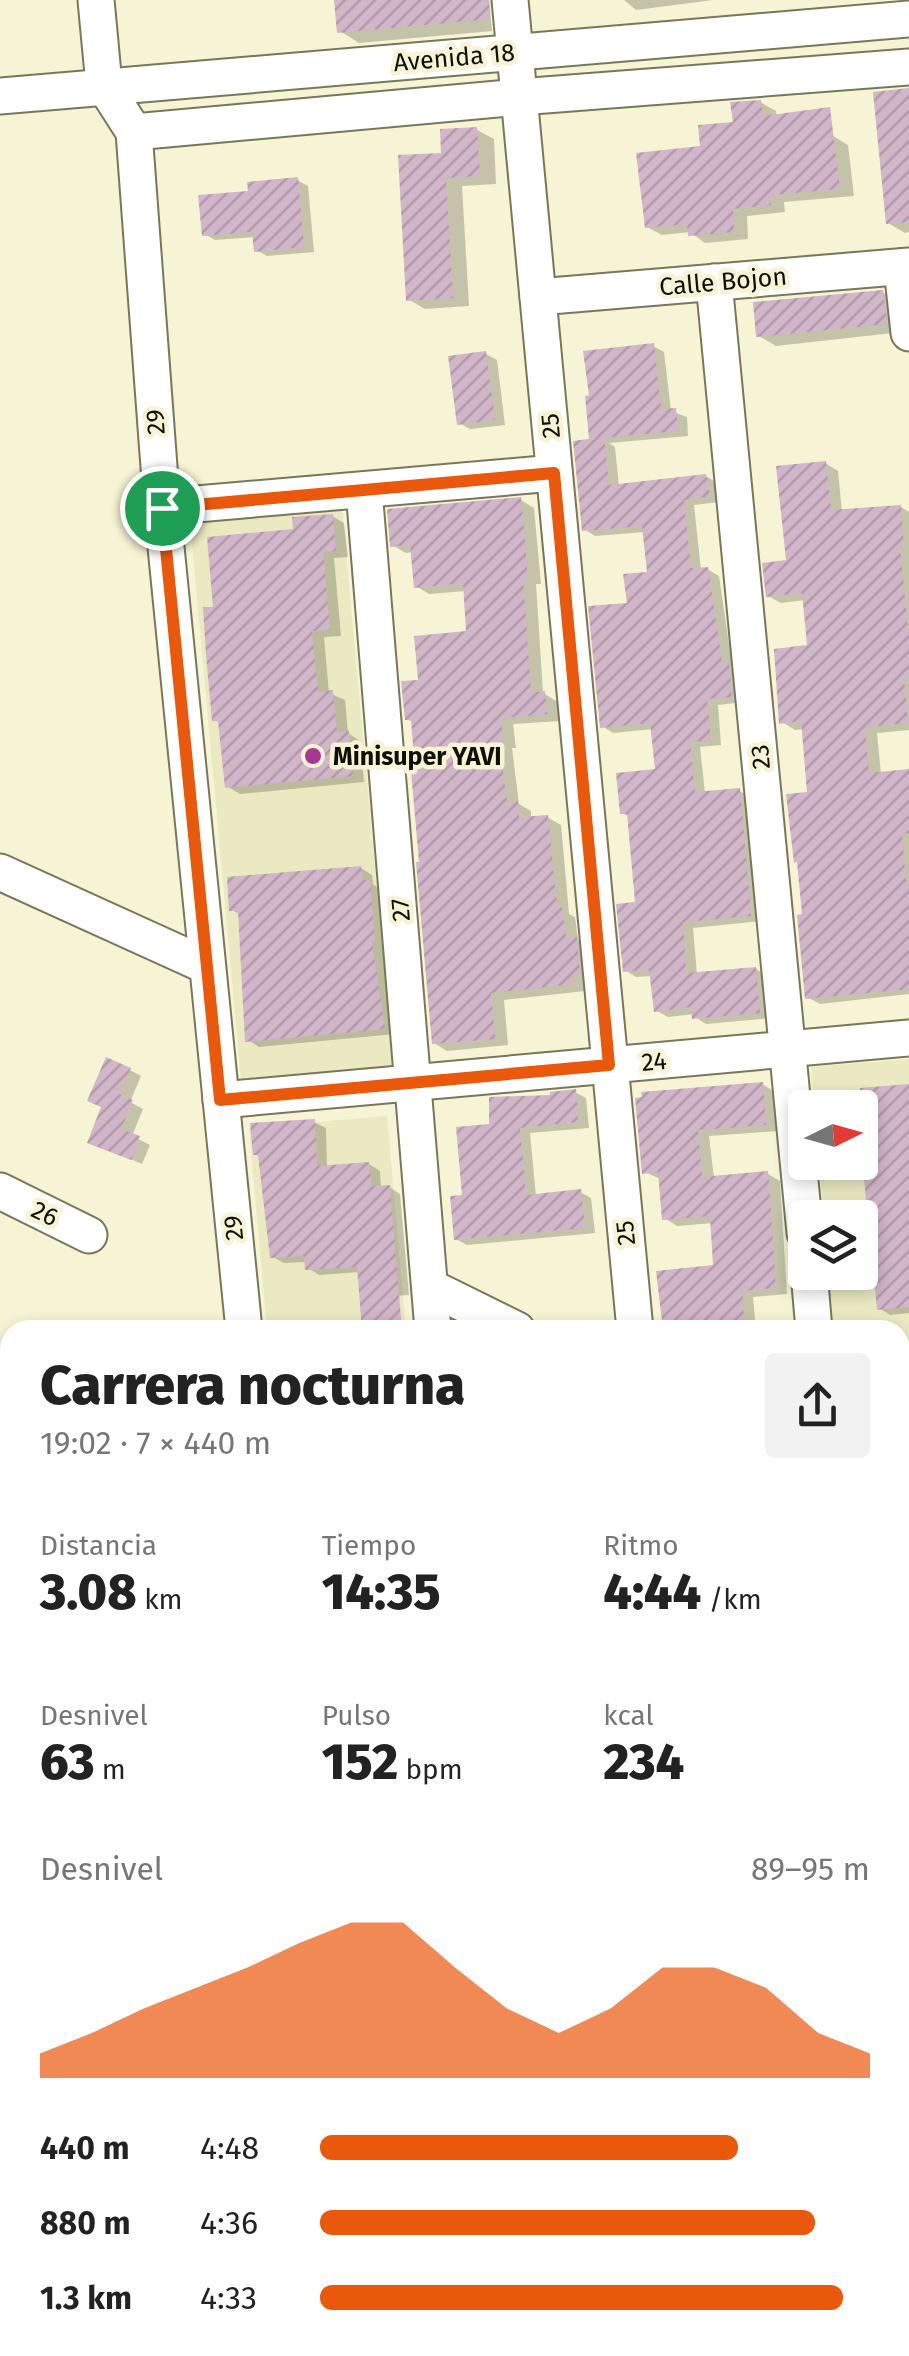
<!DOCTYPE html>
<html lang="es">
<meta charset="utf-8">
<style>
:root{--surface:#fff;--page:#f2f2f2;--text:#222;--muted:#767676;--accent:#ea580c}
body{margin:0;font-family:"Fira Sans",sans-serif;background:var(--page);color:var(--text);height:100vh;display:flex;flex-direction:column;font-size:38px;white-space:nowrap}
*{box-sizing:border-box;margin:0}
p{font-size:32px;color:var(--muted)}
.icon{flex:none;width:55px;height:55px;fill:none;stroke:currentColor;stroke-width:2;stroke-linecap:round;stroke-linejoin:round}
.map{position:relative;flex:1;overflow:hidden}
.panel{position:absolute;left:0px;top:1320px;width:910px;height:1038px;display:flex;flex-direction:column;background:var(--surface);border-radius:30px 30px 0 0;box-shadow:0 5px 15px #0003}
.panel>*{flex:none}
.needle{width:65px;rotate:85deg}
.tools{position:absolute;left:788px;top:1090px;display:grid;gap:20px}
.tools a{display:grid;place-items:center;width:90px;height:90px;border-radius:10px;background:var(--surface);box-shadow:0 5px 15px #0003;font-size:50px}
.pin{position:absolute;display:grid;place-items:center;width:85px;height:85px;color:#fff;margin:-42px;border:5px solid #fff;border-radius:50%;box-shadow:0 2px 10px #0007}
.round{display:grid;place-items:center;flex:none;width:105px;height:105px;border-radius:10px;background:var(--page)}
.head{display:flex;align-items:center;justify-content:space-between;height:170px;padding:0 40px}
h1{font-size:55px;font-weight:800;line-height:75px}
.stats{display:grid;grid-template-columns:repeat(3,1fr);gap:15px;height:170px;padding:10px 40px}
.stats div{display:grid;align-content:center}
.stats b{font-size:50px;font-weight:800}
.stats small{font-size:28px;font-weight:400}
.stats p{font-size:28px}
.chart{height:280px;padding:20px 40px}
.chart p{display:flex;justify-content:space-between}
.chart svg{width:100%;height:180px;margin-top:10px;fill:var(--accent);opacity:.7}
ul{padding:0 40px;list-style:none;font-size:32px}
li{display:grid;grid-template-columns:160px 120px 1fr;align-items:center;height:75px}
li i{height:25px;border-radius:12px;background:var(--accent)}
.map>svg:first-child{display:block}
.built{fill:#eae9c1}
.grass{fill:url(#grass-tufts)}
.shadow{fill:#0003}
.building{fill:url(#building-hatch)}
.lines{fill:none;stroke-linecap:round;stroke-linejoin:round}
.minor-casing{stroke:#78775a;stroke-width:39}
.tertiary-casing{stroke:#78775a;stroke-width:46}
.minor{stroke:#fff;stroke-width:35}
.tertiary{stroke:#fff;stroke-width:42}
.route-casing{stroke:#fff;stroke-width:20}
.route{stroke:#ea580c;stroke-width:12}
.poi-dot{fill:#a93792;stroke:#f6f4d4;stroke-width:4}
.labels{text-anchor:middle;stroke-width:9;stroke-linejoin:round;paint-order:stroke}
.street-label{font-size:25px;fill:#100f05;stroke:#f6f4d4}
.poi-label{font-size:25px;font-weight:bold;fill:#100f05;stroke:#f6f4d4;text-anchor:start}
</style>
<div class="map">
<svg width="909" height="2356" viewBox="0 0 909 2356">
<defs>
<pattern id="grass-tufts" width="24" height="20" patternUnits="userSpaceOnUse" patternTransform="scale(2.5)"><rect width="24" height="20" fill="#d1ce9e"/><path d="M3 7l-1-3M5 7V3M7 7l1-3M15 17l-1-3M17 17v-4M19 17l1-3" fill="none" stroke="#b2b087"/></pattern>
<pattern id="building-hatch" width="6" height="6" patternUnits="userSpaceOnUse" patternTransform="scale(2.5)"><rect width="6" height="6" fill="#d1b5c9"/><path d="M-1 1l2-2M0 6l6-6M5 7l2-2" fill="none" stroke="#b29aab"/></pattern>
</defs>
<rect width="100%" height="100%" fill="#f6f4d4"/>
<g class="built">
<path d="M342,507L393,1066L241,1080L190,521Z"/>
<path d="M909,1059V1372L900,1373V1330H833L828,1273L860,1272V1218L824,1217L819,1163L860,1162V1108L814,1107L811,1067Z"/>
<path d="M387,1116L406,1330H267L249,1128Z"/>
</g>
<path class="grass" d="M909,1372V1494L900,1490V1373Z"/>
<g class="shadow">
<path d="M337,0H489L492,31L359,43L340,31Z"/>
<path d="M624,0H713L636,10Z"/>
<path d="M909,91V232L905,233L888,223Z"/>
<path d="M760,102L776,111L777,120L833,136L848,145L854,196L784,202L785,212L747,216L748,239L705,243L690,232L662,235L647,227L702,148Z"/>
<path d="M477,130L494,139L496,184L462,186L469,306L425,309L408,299L444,156Z"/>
<path d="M297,180L308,186L314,252L267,256L256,250L255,237L215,240L204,234L250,193Z"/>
<path d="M882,292L899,302L902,332L776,346L759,336Z"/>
<path d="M653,346L664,352L671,411L687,417L688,436L609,443L615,447L619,487L706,476L717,483L720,502L694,505L701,570L707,569L719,576L732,665L740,670L743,702L718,705L721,745L700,747L705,793L739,791L751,797L761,921L693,928L697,974L756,969L767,976L771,1018L706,1024L695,1017V1014L668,1017L657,1011L652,976L636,977L625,970L637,904L630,817L622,813L658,772L653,729L613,733L602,726L629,605L649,574L645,532L595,536L584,529L598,441Z"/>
<path d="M486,354L497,360L505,425L470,429L459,423Z"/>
<path d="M825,463L838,471L842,512L901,507L909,512V730L877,733L881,774L909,771V994L820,1004L807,997L804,917L810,794L804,729L795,730L782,722L810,647L805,600L781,603L768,596L788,563Z"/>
<path d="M521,500L534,508L541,584H536L543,693L558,702L560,721L513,724L516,748H512L519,804L531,811V819L547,817L561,825L569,914L575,917L578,940L590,947L593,982L585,983V991L504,1000L508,1045L447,1051L434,1043L418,773L413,722L407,719L420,682L469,634L466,591L429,594L416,586L413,552L406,553L392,545Z"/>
<path d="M332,516L344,523L348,557L334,558L341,636L324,637L329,693L345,700L348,733L360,741L364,782L240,794L228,787L221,723L214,720L216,609L296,531Z"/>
<path d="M361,868L372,875L373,884L380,889L385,946H382L395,1034L259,1047L248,1040L241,915L232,910Z"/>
<path d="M130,1070L141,1076L130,1102L143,1109L132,1136L150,1145L142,1164L90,1142Z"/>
<path d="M762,1084L775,1092L778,1131L709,1136L714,1178L768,1174L780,1181L787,1294L753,1297L756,1330H671L716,1267L713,1223L677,1226L664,1218L661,1179L644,1172L637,1101Z"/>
<path d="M909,1086V1313L890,1315L879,1308L860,1135V1108H854L852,1092Z"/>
<path d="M575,1092L586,1098L589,1128L530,1133L536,1197L580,1192L591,1198L595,1233L467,1245L456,1239L465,1198L491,1126L553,1098Z"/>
<path d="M314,1122L326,1128L327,1168L369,1164L380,1171L381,1188L389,1187L400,1194L409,1295L372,1297L360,1272L319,1275L308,1268L307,1262L284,1263L273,1257L261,1157L255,1154Z"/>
<path d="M900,1595L909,1598V1622L900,1623Z"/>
<path d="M5,1620L10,1623V1696L5,1694L0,1704V1629Z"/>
<path d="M0,1788L6,1792L0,1806Z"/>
<path d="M10,1885V1933L0,1928V1905Z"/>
<path d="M0,1985L10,1990L0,2013Z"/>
<path d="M909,2244V2282L900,2277V2263Z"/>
<path d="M900,2341L909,2346V2356H852L856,2348H900Z"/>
<path d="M55,2348H111L114,2356H58Z"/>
<path d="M166,2348H218L222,2356H169Z"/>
<path d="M485,2348H546L542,2356H502Z"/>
<path d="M372,2349L386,2356H369Z"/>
</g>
<g class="building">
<path d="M334,0H489L490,19L337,33Z"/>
<path d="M909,88V222L886,224L873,92Z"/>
<path d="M761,100L763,116L830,107L840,189L770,195L771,205L733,209L734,232L688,236L687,224L645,228L636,153L700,146L698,125L733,122L730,102Z"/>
<path d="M477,127L480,176L446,178L453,298L406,301L398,155L441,153L440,129Z"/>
<path d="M298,177L304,247L254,252L252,232L202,236L198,195L248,191L247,182Z"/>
<path d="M883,290L887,324L756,337L753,302Z"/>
<path d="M654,343L661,409L676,408L678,431L589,439L585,396L589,395L583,351Z"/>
<path d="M486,351L495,420L457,425L448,356Z"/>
<path d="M604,437L609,485L706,474L710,496L684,500L691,568L708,567L722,662L729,661L732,697L707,699L711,740L690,742L695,792L740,788L751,916L683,922L686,973L756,967L760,1013L692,1019L691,1007L654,1012L649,970L623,972L616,904L635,902L627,814H620L616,773L655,769L650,723L600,728L588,606L627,603L623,574L647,572L642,526L582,531L573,441Z"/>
<path d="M826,461L831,510L901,505L904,548H900L909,638V677L904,678L908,723L865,727L869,773L909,769V833L902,834L906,881H909V989L805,999L797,915L802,914L797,862L794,863L786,794L807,792L801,721L779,724L774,649L807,645L802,593L766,597L762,563L786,560L776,466Z"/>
<path d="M521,497L528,577L523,578L531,693L545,691L547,714L501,718L503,741L499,742L507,802L518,801L519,817L548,815L557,907H562L566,937L577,936L580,975L572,976L573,984L491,993L495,1039L432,1044L416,862H419L411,771H415L411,720H405L401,681L418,680L414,636L466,631L463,583L414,588L410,545L390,547L387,509Z"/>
<path d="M333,514L336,551L323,552L330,630L312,631L318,692L333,690L337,732L349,731L353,776L225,788L218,721H212L206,654L203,607H213L207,537L293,529L292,517Z"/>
<path d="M361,866L363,880H370L375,941H372L385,1029L245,1042L238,911H229L227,877Z"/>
<path d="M106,1057L131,1068L119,1094L133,1100L121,1129L140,1136L131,1160L87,1143L101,1107L87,1101Z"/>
<path d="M763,1082L766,1125L698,1130L702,1177L768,1171L776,1288L742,1291L745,1330H663L656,1271L713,1265L710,1216L662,1220L658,1172L642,1174L635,1098L642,1097L641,1092Z"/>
<path d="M909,1084V1307L877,1310L860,1139V1088Z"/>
<path d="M576,1089L578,1122L520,1128L526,1195L581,1189L585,1228L454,1240L450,1196L462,1195L456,1127L489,1124V1097L550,1095V1092Z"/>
<path d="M315,1119L317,1166L369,1162L372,1186L390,1185L402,1330H362L357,1267L305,1270L304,1256L270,1258L258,1155H253L250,1123Z"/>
</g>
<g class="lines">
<defs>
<g id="minor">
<path d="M96,0L104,85L134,132L162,507L244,1330"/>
<path d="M510,0L635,1330"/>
<path d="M0,96L909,19"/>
<path d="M134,132L519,97L909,67"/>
<path d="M902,267L909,333"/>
<path d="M714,282L805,1233"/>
<path d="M538,297L909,266"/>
<path d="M364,490L433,1330"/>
<path d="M162,507L554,473"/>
<path d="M0,872L207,966"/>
<path d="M221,1100L909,1038"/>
<path d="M0,1191L89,1235"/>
<path d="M809,1272L814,1330"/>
<path d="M430,1287L517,1330"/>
<path d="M900,1521L909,1526"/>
<path d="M900,1561L909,1566"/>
<path d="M0,1586L10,1566"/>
<path d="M0,2167L10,2171"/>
<path d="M417,2348L434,2356"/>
<path d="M312,2356L316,2348"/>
<path d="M692,2356L696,2348"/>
</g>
<g id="tertiary">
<path d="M0,1442L10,1447"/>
<path d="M0,1504L10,1509"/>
<path d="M900,1858L909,1862"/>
<path d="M900,1942L909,1946"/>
</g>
</defs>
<use href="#minor" class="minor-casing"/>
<use href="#tertiary" class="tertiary-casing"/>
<use href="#minor" class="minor"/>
<use href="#tertiary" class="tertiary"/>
</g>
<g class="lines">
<defs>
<path id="route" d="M554,473L609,1065L220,1100L162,508Z"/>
</defs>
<use href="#route" class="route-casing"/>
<use href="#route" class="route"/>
</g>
<circle class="poi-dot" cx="313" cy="756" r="10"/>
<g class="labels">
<g class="street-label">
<text transform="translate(454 57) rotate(-5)" y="9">Avenida 18</text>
<text transform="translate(723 281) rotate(-5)" y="9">Calle Bojon</text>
<text transform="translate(155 422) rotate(-94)" y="9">29</text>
<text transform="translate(550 426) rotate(-95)" y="9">25</text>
<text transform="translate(760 757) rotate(-95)" y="9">23</text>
<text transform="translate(400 910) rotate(-95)" y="9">27</text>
<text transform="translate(654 1061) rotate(-5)" y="9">24</text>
<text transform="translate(45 1213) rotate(26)" y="9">26</text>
<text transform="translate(233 1228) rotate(-96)" y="9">29</text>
<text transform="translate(625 1233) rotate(-96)" y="9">25</text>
</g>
<g class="poi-label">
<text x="333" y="765">Minisuper YAVI</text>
</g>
</g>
</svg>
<div class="tools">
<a><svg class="needle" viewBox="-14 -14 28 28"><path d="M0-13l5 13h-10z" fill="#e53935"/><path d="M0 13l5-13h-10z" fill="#767676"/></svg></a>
<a><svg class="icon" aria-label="layers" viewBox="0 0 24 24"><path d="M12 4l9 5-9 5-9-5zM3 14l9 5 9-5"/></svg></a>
</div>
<div class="pin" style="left:162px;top:508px;background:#1e9e55"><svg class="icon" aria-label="arrive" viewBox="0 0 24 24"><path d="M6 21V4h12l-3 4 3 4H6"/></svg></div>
<section class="panel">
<div class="head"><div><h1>Carrera nocturna</h1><p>19:02 · 7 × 440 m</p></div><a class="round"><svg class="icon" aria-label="share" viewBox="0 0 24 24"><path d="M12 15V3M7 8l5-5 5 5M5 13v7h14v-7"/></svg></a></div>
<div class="stats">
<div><p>Distancia</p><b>3.08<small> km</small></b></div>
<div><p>Tiempo</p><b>14:35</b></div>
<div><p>Ritmo</p><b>4:44<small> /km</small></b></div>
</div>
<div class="stats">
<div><p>Desnivel</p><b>63<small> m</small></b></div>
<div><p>Pulso</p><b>152<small> bpm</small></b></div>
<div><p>kcal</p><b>234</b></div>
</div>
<div class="chart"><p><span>Desnivel</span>89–95 m</p>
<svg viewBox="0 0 160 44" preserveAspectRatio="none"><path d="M0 44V38L10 33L20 27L30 22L40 17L50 11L60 6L70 6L80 17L90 27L100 33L110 27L120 17L130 17L140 22L150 33L160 38V44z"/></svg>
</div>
<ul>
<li><b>440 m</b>4:48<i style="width:76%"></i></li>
<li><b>880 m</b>4:36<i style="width:90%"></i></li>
<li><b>1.3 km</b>4:33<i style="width:95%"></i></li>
</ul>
</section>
</div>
